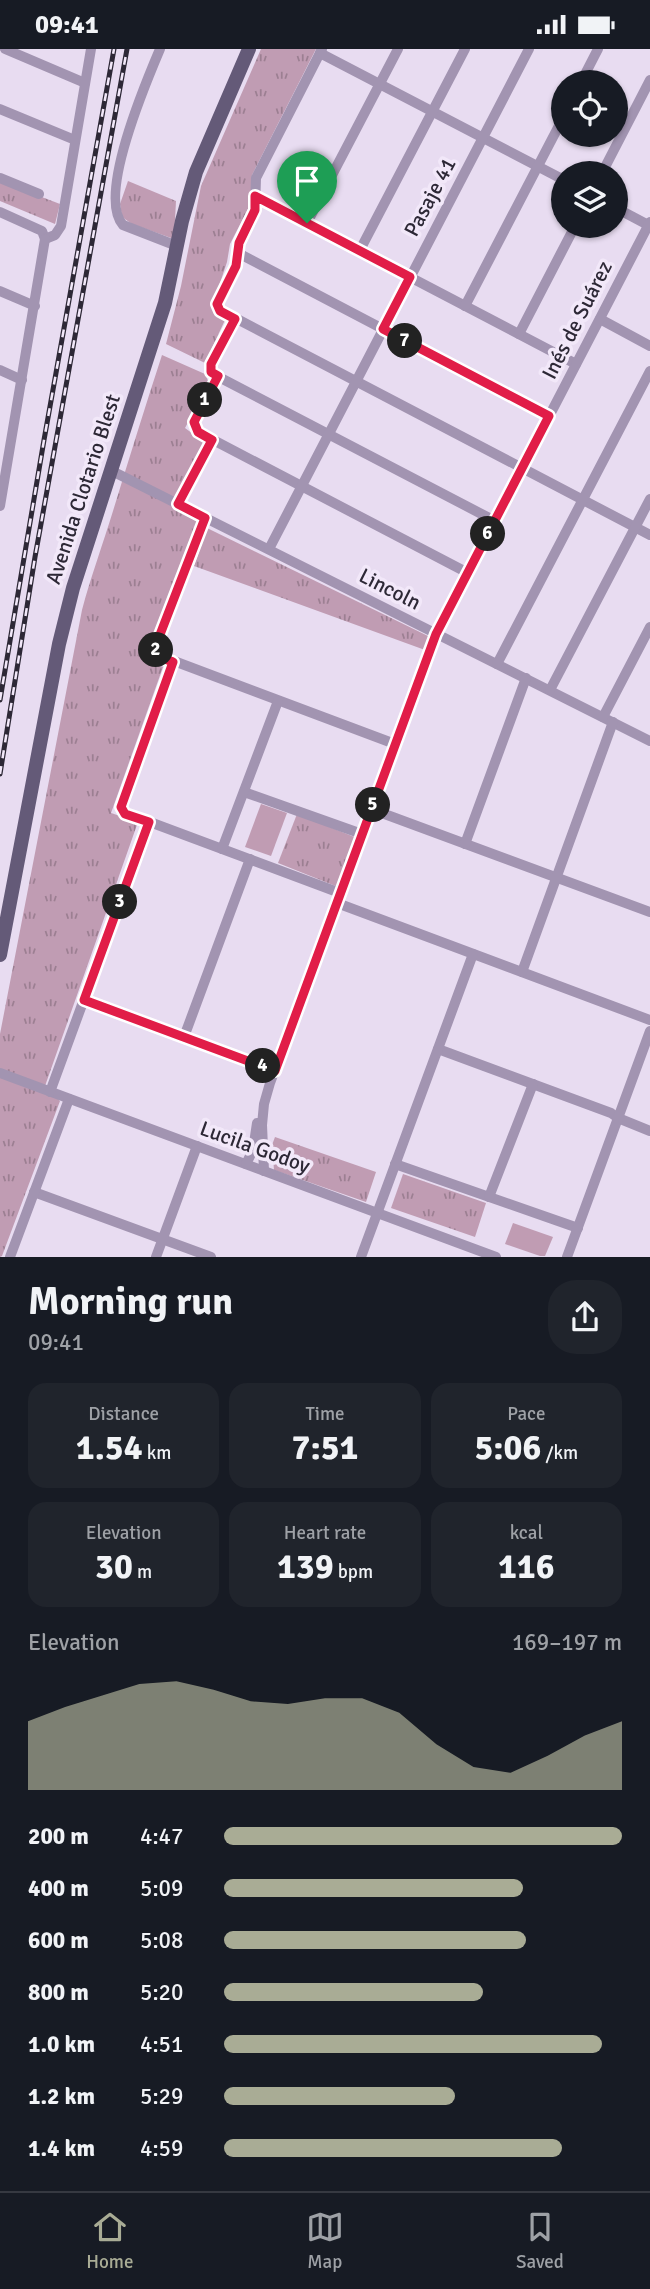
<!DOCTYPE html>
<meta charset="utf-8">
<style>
:root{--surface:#171b24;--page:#20242c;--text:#f1f3f6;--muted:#9ea1a6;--line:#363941;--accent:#a9ac95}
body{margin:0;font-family:Signika,sans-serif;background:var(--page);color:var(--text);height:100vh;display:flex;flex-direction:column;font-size:26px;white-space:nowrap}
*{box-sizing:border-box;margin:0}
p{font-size:23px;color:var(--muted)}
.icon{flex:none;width:38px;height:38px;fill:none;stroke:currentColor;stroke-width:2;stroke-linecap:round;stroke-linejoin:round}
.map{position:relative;height:1208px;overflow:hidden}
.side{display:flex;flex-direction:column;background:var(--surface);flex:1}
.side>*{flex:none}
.buttons{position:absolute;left:551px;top:21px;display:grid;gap:14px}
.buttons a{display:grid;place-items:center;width:77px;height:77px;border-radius:50%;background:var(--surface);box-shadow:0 2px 5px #0004;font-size:35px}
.pin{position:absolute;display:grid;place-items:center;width:60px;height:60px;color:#fff;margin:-72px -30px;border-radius:50% 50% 50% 0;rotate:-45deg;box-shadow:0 0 7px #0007}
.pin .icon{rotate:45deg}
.km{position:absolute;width:35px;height:35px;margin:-18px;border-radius:50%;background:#222;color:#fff;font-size:19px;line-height:35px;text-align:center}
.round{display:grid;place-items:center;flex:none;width:74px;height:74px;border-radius:28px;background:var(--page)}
.head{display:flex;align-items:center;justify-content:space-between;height:119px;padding:0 28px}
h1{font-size:38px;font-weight:700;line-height:52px}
.stats{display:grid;grid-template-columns:repeat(3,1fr);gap:10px;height:119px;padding:7px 28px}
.stats div{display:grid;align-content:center;border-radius:18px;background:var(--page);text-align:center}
.stats b{font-size:35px;font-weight:700}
.stats small{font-size:19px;font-weight:400}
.stats p{font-size:19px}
.chart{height:196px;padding:14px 28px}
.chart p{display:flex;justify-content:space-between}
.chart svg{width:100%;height:126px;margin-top:7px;fill:var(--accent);opacity:.7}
ul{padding:0 28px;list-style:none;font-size:23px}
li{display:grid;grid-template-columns:112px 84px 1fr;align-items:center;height:52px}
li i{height:18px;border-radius:9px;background:var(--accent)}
.status{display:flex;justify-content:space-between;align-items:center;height:49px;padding:0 35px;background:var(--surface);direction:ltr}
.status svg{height:19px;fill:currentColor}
.menu{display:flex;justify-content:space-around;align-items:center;height:98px;border-top:2px solid var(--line);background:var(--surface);font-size:19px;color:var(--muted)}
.menu a{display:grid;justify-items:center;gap:4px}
.menu .on{color:var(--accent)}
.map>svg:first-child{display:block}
.grass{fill:url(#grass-tufts)}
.pitch{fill:#c09cb3}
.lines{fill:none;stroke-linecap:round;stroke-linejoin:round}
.minor{stroke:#a294b1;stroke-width:10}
.major{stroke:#645a78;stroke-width:14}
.rail-casing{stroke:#2d2836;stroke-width:5}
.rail{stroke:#f2e8f9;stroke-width:2.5;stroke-dasharray:8;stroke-linecap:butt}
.route-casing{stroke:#fff;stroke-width:14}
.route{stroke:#e11d48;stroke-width:9}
.labels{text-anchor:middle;stroke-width:7;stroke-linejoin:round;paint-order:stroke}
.street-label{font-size:21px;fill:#2d2836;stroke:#f2e8f9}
</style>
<div class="status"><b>09:41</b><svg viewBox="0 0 49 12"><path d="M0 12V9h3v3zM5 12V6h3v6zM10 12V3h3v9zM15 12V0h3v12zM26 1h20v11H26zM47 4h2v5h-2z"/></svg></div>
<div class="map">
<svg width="650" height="1208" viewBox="0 0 650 1208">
<defs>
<pattern id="grass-tufts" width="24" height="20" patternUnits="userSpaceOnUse" patternTransform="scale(1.75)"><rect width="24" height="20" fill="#c09cb3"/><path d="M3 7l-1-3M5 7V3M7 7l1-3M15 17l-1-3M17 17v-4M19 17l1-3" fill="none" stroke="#9c7f92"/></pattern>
</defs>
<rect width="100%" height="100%" fill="#e8dcf1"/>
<g class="grass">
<path d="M261,0H316L252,126L250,156L230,195L227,213L213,255L214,261L225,271L205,314L166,295L181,237L201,137Z"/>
<path d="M0,132L60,155L55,175L0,152Z"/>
<path d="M128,132L176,152L174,190L132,175L122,168L120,155Z"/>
<path d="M162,306L205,325L209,334L185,379L204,393L173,459L198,473L148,610L163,618L111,764L138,773L45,1037L60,1052L2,1207L0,1208V985L82,561C91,527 103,495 113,462C129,410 145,358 162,306Z"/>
<path d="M207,479L430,588L425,601L194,517Z"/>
<path d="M297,765L357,789L338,838L278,814Z"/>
<path d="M275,1088L376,1123L366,1153L274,1121L272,1096Z"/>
<path d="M403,1125L486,1154L475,1188L391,1159Z"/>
</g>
<g class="pitch">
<path d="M261,755L287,764L271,807L245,798Z"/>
<path d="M513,1174L553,1188L545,1207H540L505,1195Z"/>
</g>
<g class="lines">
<g class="minor">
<path d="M5,0L85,34"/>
<path d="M160,0C146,33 97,148 123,176L177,197"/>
<path d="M322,0L256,129L255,161L239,194L237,213L218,252V260L650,486"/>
<path d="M320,4L564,131"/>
<path d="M581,33L598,0"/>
<path d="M0,60L75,91"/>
<path d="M602,124L650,31"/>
<path d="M0,129L39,145"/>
<path d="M255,147L576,315"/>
<path d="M616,159L650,177"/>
<path d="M0,163L42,182L45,190"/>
<path d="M307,174L398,0"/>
<path d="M45,190L55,186L61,177L91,0"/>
<path d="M360,201L465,0"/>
<path d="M238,204L549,367"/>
<path d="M0,242L35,257"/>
<path d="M465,257L564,67"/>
<path d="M235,270L211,315L210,320L213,325L495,472"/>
<path d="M600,270L650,297"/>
<path d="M519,285L575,177"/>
<path d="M0,321L22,331"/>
<path d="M218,327L194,373L198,383L468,524"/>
<path d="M112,422L650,692"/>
<path d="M178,455L212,391"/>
<path d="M0,457L45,190"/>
<path d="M205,469L156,596L158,606L395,695"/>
<path d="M269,500L529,0"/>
<path d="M173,613L121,756L123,763L340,844"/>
<path d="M497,615L650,322"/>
<path d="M550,641L650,450"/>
<path d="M603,668L650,578"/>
<path d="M244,743L362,785"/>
<path d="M371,760L650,863"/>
<path d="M465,795L526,629"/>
<path d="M222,800L278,652"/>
<path d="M337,854L650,971"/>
<path d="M522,923L613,673"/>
<path d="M84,951L275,1022"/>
<path d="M184,988L250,810"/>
<path d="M438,1000L611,1064L618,1069L650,1082"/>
<path d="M0,1024L496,1208"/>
<path d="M50,1043L149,773"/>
<path d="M246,1115L253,1101L257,1074"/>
<path d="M395,1115L578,1179"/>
<path d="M264,1122L262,1076L264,1055L270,1034L436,585L650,173"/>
<path d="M34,1143L211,1208"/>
<path d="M489,1148L533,1035"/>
<path d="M10,1208L69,1050"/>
<path d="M156,1208L197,1097"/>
<path d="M361,1208L473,905"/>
<path d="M567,1208L650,982"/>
</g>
<path class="major" d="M0,906L59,595L73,539L165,254L182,172L196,123L249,0"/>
<defs>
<g id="rail">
<path d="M0,651L44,391L114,0"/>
<path d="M0,725L35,508L127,0"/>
</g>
</defs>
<use href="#rail" class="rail-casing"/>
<use href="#rail" class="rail"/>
</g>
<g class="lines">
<defs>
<path id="route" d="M255,147L410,228L383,280L549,367L436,585L275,1022L84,951L149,773L125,765L121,758L173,613C164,610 155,608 156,596L205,469L178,455L212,391L198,383L194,373L218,327L211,323V315L235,270L220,262L217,255L236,217L239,194L255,161Z"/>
</defs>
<use href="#route" class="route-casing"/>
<use href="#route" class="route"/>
</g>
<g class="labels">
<g class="street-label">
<text transform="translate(430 148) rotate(-62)" y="7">Pasaje 41</text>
<text transform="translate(577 271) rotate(-63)" y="7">Inés de Suárez</text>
<text transform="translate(83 440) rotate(-72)" y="7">Avenida Clotario Blest</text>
<text transform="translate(390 540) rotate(27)" y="7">Lincoln</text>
<text transform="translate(255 1098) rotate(20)" y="7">Lucila Godoy</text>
</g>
</g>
</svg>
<div class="buttons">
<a><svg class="icon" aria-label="locate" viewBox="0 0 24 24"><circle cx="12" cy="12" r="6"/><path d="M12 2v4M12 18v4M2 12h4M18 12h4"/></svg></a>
<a><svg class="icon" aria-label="layers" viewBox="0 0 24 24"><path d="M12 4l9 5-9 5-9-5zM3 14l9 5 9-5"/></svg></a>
</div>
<div class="pin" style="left:307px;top:174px;background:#1e9e55"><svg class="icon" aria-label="arrive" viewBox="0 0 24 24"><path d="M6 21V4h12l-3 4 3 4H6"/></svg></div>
<b class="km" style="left:205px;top:351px">1</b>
<b class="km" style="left:156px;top:601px">2</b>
<b class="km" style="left:120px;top:853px">3</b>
<b class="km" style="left:263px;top:1017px">4</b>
<b class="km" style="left:373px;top:756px">5</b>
<b class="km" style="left:488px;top:485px">6</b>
<b class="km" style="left:405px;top:292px">7</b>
</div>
<section class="side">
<div class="head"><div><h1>Morning run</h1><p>09:41</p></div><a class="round"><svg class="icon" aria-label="share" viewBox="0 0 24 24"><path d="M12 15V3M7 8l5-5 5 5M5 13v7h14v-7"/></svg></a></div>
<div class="stats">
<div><p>Distance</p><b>1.54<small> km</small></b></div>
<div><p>Time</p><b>7:51</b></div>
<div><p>Pace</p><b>5:06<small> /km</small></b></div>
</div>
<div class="stats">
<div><p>Elevation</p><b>30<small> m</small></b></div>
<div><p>Heart rate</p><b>139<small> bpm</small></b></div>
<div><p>kcal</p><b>116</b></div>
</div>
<div class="chart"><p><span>Elevation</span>169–197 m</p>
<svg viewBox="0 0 160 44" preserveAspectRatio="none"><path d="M0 44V20L10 15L20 11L30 7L40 6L50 9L60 13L70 14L80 12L90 12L100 17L110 28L120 36L130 38L140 32L150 25L160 20V44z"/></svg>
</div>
<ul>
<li><b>200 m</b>4:47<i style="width:100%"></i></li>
<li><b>400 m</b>5:09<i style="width:75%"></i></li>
<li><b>600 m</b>5:08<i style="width:76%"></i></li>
<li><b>800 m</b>5:20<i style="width:65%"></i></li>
<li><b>1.0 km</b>4:51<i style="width:95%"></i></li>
<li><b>1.2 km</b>5:29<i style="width:58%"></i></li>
<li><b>1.4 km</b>4:59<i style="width:85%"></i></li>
</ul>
</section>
<nav class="menu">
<a class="on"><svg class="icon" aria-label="home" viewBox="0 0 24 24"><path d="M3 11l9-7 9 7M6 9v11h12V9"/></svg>Home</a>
<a><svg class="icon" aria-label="map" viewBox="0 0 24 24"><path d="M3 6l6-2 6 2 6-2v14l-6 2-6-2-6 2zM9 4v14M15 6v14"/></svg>Map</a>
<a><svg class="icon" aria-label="saved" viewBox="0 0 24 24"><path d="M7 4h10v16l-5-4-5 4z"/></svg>Saved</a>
</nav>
